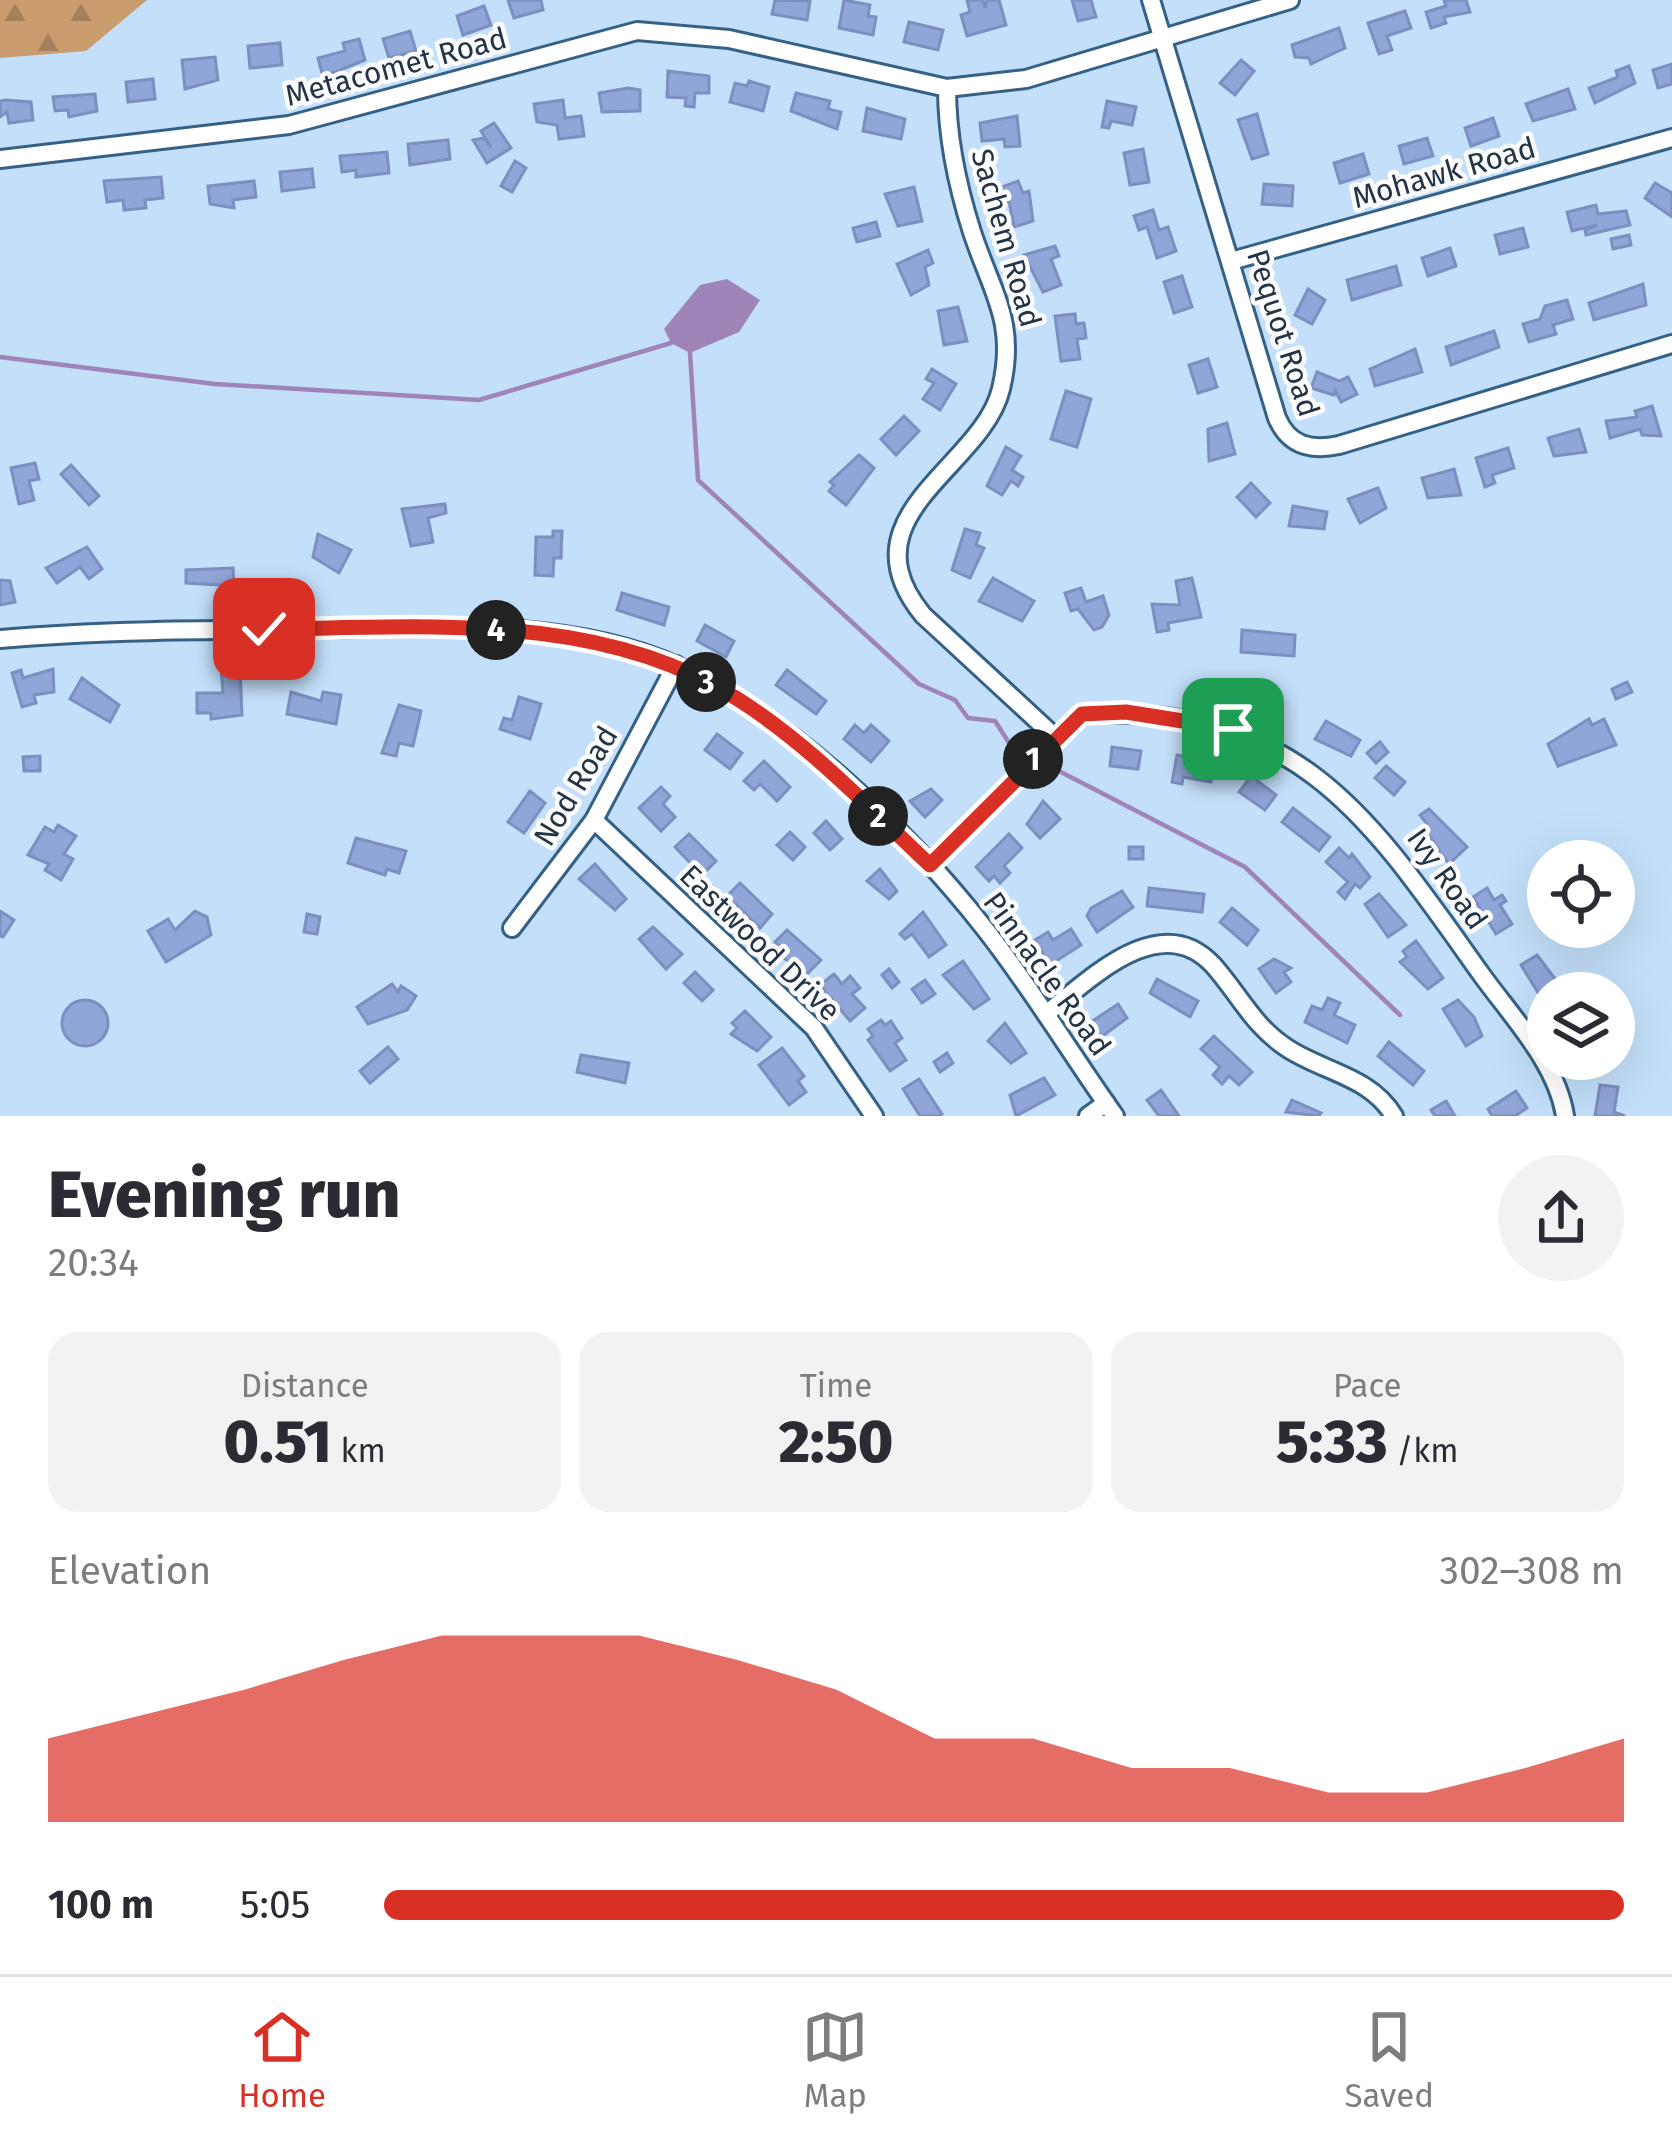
<!DOCTYPE html>
<meta charset="utf-8">
<style>
:root{--surface:#fff;--page:#f2f2f3;--text:#2b2b33;--muted:#7c7c81;--line:#e1e1e2;--accent:#d93025}
body{margin:0;font-family:"Fira Sans",sans-serif;background:var(--page);color:var(--text);height:100vh;display:flex;flex-direction:column;font-size:45px;white-space:nowrap}
*{box-sizing:border-box;margin:0}
p{font-size:39px;color:var(--muted)}
.icon{flex:none;width:66px;height:66px;fill:none;stroke:currentColor;stroke-width:2;stroke-linecap:round;stroke-linejoin:round}
.map{position:relative;height:1116px;overflow:hidden}
.panel{display:flex;flex-direction:column;background:var(--surface);flex:1}
.panel>*{flex:none}
.tools{position:absolute;left:1527px;top:840px;display:grid;gap:24px}
.tools a{display:grid;place-items:center;width:108px;height:108px;border-radius:50%;background:var(--surface);box-shadow:0 12px 48px #0002;font-size:60px}
.pin{position:absolute;display:grid;place-items:center;width:102px;height:102px;color:#fff;margin:-51px;border-radius:24px;box-shadow:0 6px 18px #0006}
.km{position:absolute;width:60px;height:60px;margin:-30px;border-radius:50%;background:#222;color:#fff;font-size:33px;line-height:60px;text-align:center}
.round{display:grid;place-items:center;flex:none;width:126px;height:126px;border-radius:63px;background:var(--page)}
.overview{display:flex;align-items:center;justify-content:space-between;height:204px;padding:0 48px}
h1{font-size:66px;font-weight:800;line-height:90px}
.metrics{display:grid;grid-template-columns:repeat(3,1fr);gap:18px;height:204px;padding:12px 48px}
.metrics div{display:grid;align-content:center;border-radius:30px;background:var(--page);text-align:center}
.metrics b{font-size:60px;font-weight:800}
.metrics small{font-size:33px;font-weight:400}
.metrics p{font-size:33px}
.chart{height:336px;padding:24px 48px}
.chart p{display:flex;justify-content:space-between}
.chart svg{width:100%;height:216px;margin-top:12px;fill:var(--accent);opacity:.7}
ul{padding:0 48px;list-style:none;font-size:39px}
li{display:grid;grid-template-columns:192px 144px 1fr;align-items:center;height:90px}
li i{height:30px;border-radius:15px;background:var(--accent)}
.tab-bar{display:flex;justify-content:space-around;align-items:center;height:168px;border-top:3px solid var(--line);background:var(--surface);font-size:33px;color:var(--muted)}
.tab-bar a{display:grid;justify-items:center;gap:6px}
.tab-bar .active{color:var(--accent)}
.map>svg:first-child{display:block}
.forest{fill:url(#forest-firs)}
.water{fill:#9f84b9}
.lines{fill:none;stroke-linecap:round;stroke-linejoin:round}
.stream{stroke:#9f84b9;stroke-width:4.5}
.building{fill:#91a6d8;stroke:#7b8fc0;stroke-width:3}
.minor-casing{stroke:#366186;stroke-width:22}
.minor{stroke:#fff;stroke-width:16}
.route-casing{stroke:#fff;stroke-width:24}
.route{stroke:#d93025;stroke-width:15}
.labels{text-anchor:middle;stroke-width:9;stroke-linejoin:round;paint-order:stroke}
.street-label{font-size:30px;fill:#223445;stroke:#fcfcfc}
</style>
<div class="map">
<svg width="1672" height="1116" viewBox="0 0 1672 1116">
<defs>
<pattern id="forest-firs" width="22" height="20" patternUnits="userSpaceOnUse" patternTransform="scale(3)"><rect width="22" height="20" fill="#ca9d6e"/><path d="M5 1l3.5 6h-7zM16 11l3.5 6h-7z" fill="#a4815c"/></pattern>
</defs>
<rect width="100%" height="100%" fill="#c3dff9"/>
<path class="forest" d="M0,0H147L86,51L0,58Z"/>
<path class="water" d="M727,279L760,300L739,332L690,353L671,343L664,329L700,285Z"/>
<g class="lines">
<g class="stream">
<path d="M690,353L698,480L919,684L955,700L968,718L995,721L1011,746"/>
<path d="M0,357L215,384L479,400L671,343"/>
<path d="M1057,770L1245,867L1400,1015"/>
</g>
</g>
<g class="building">
<path d="M508,0H541L543,10L514,18Z"/>
<path d="M775,0L810,1L807,20L772,14Z"/>
<path d="M844,0L870,5L868,16L876,17L873,35L839,28Z"/>
<path d="M967,0H983L985,8L987,0H999L1006,25L967,36L961,15L970,12Z"/>
<path d="M1072,0H1091L1096,17L1078,21Z"/>
<path d="M1444,0H1466L1470,12L1444,17L1446,23L1431,28L1426,12L1446,6Z"/>
<path d="M484,6L491,25L463,35L457,16Z"/>
<path d="M1405,11L1411,28L1387,36L1392,50L1379,54L1368,23Z"/>
<path d="M909,22L943,30L938,50L904,42Z"/>
<path d="M1339,28L1345,48L1311,64L1309,58L1295,57L1292,45Z"/>
<path d="M410,31L416,51L389,58L383,39Z"/>
<path d="M359,39L365,60L323,77L318,58L345,51L343,43Z"/>
<path d="M280,43L282,65L250,68L248,46Z"/>
<path d="M215,57L218,80L185,89L182,60Z"/>
<path d="M1241,60L1254,71L1235,95L1220,83Z"/>
<path d="M1672,64V84L1658,88L1653,70Z"/>
<path d="M1629,66L1635,83L1595,103L1589,88L1618,77L1616,71Z"/>
<path d="M668,71L709,76V93H695L694,107L685,106L686,98L667,97Z"/>
<path d="M153,79L155,99L128,102L126,82Z"/>
<path d="M749,81L769,87L763,111L730,102L735,83L747,86Z"/>
<path d="M628,88L640,90V111L602,112L599,93Z"/>
<path d="M1568,89L1575,109L1533,121L1526,104Z"/>
<path d="M796,93L830,101L828,109L841,112L837,129L791,111Z"/>
<path d="M95,94L97,111L69,117L68,110L55,111L53,97Z"/>
<path d="M5,100L31,102L33,120L9,123L7,112L0,117V101Z"/>
<path d="M563,100L565,118L581,116L584,136L559,139L557,125L537,122L534,104Z"/>
<path d="M1107,101L1136,107L1132,125L1111,121L1109,128L1102,127Z"/>
<path d="M867,108L905,119L901,139L863,131Z"/>
<path d="M1257,114L1268,154L1252,159L1238,120Z"/>
<path d="M1017,116L1020,146L1005,147L1004,139L982,141L980,123Z"/>
<path d="M1493,118L1499,136L1471,146L1465,128Z"/>
<path d="M494,123L511,148L487,163L473,140L484,138L491,147L481,131Z"/>
<path d="M1427,138L1433,156L1404,164L1399,146Z"/>
<path d="M448,140L450,159L410,165L408,144Z"/>
<path d="M1143,149L1149,182L1130,185L1124,153Z"/>
<path d="M387,152L389,173L356,177V170L342,172L340,156Z"/>
<path d="M1363,154L1369,174L1340,183L1334,163Z"/>
<path d="M515,161L526,168L512,192L501,186Z"/>
<path d="M312,169L314,187L282,191L280,172Z"/>
<path d="M161,177L163,198L145,200L146,208L124,210L123,200L107,202L104,181Z"/>
<path d="M254,181L256,197L233,200L234,208L210,204L208,186Z"/>
<path d="M1018,181L1023,193L1029,191L1033,221L1014,227L1009,201L1005,202L999,188Z"/>
<path d="M1655,183L1672,193V217L1645,198Z"/>
<path d="M1264,184L1293,186L1292,206L1262,204Z"/>
<path d="M914,187L922,221L898,226L885,194Z"/>
<path d="M1596,205L1598,214L1626,211L1630,225L1586,235L1585,230L1597,225L1572,231L1567,212Z"/>
<path d="M1153,210L1159,230L1168,227L1176,251L1157,258L1147,227L1139,230L1134,216Z"/>
<path d="M876,222L880,236L857,242L853,228Z"/>
<path d="M1523,228L1528,247L1500,254L1495,235Z"/>
<path d="M1629,235L1631,245L1613,249L1611,239Z"/>
<path d="M1055,246L1059,256L1051,259L1061,285L1043,292L1024,255Z"/>
<path d="M1450,248L1456,266L1428,276L1422,258Z"/>
<path d="M928,250L933,263L925,267L929,285L911,295L897,264Z"/>
<path d="M1396,266L1401,285L1352,300L1347,280Z"/>
<path d="M1182,276L1192,307L1174,313L1164,282Z"/>
<path d="M1643,284L1646,305L1594,320L1589,303Z"/>
<path d="M1308,289L1325,300L1312,324L1295,315Z"/>
<path d="M1567,300L1573,319L1553,325L1556,334L1529,342L1523,324L1540,319L1545,306Z"/>
<path d="M958,307L967,341L944,345L938,311Z"/>
<path d="M1075,314L1076,324L1084,323L1086,338L1077,339L1080,359L1061,361L1055,316Z"/>
<path d="M1494,331L1499,347L1451,365L1446,347Z"/>
<path d="M1415,349L1422,372L1375,386L1370,369Z"/>
<path d="M1208,359L1217,387L1198,393L1189,365Z"/>
<path d="M932,369L956,384L940,410L923,399L934,383L926,379Z"/>
<path d="M1317,372L1339,381L1348,377L1357,394L1341,402L1335,390L1334,395L1311,388Z"/>
<path d="M1066,391L1091,399L1077,447L1051,439Z"/>
<path d="M1652,406L1661,436L1642,435L1640,429L1610,438L1606,421L1637,417L1635,411Z"/>
<path d="M904,416L919,431L896,455L881,439Z"/>
<path d="M1227,423L1235,454L1209,461L1208,429Z"/>
<path d="M1579,429L1586,452L1554,456L1548,438Z"/>
<path d="M1006,447L1021,456L1012,470L1023,477L1018,486L1011,481L1002,495L987,486Z"/>
<path d="M1508,448L1514,468L1492,475L1495,483L1485,487L1476,458Z"/>
<path d="M859,455L874,468L846,505L829,491L834,485L830,482Z"/>
<path d="M35,463L39,479L29,481L34,500L19,504L11,468Z"/>
<path d="M71,465L99,496L89,505L61,474Z"/>
<path d="M1454,469L1461,495L1428,498L1422,478Z"/>
<path d="M1251,483L1270,503L1256,517L1237,497Z"/>
<path d="M1378,488L1386,508L1360,523L1348,499Z"/>
<path d="M445,504L446,513L428,518L433,542L411,546L402,509Z"/>
<path d="M1293,506L1327,512L1324,529L1289,526Z"/>
<path d="M965,529L980,533L976,545L984,548L970,578L952,570Z"/>
<path d="M553,531H562L561,558H554L553,576L535,575L536,537H553Z"/>
<path d="M318,534L351,550L339,573L313,557Z"/>
<path d="M87,547L102,569L89,579L80,567L57,583L46,568Z"/>
<path d="M233,568L234,586L186,583V570Z"/>
<path d="M993,578L1034,601L1022,621L979,601Z"/>
<path d="M1192,578L1201,617L1168,623L1169,630L1157,632L1152,604L1180,605L1176,581Z"/>
<path d="M0,580L10,581L15,602L0,605Z"/>
<path d="M1081,588L1086,602L1103,596L1109,615L1102,627L1094,630L1078,609L1071,611L1065,593Z"/>
<path d="M622,593L669,607L664,625L617,610Z"/>
<path d="M705,625L734,641L726,657L697,641Z"/>
<path d="M1242,630L1295,635L1294,656L1241,652Z"/>
<path d="M221,667H240L242,715L211,719V713H197V693H223Z"/>
<path d="M53,669L54,692L34,695L36,703L22,707L12,673L21,670L23,678Z"/>
<path d="M787,670L826,701L816,714L776,685Z"/>
<path d="M82,678L119,705L110,722L70,699Z"/>
<path d="M1627,682L1632,692L1616,699L1612,689Z"/>
<path d="M291,692L321,701L323,692L341,695L336,724L287,714Z"/>
<path d="M519,697L541,704L530,739L500,729L504,718L512,720Z"/>
<path d="M399,705L421,711L413,746L399,743L396,756L382,753Z"/>
<path d="M1589,719L1592,725L1604,719L1616,745L1558,766L1548,744Z"/>
<path d="M1326,721L1360,740L1351,756L1315,739Z"/>
<path d="M855,725L864,733L871,725L889,741L871,762L844,739Z"/>
<path d="M717,734L742,753L730,769L705,750Z"/>
<path d="M1380,742L1388,752L1376,763L1367,753Z"/>
<path d="M1112,747L1141,751L1138,769L1110,766Z"/>
<path d="M1177,755L1215,762L1211,782L1183,777L1182,784L1172,782Z"/>
<path d="M40,756V771H24L23,757Z"/>
<path d="M764,761L790,787L777,801L760,784L754,790L744,781Z"/>
<path d="M1386,766L1405,782L1394,795L1375,778Z"/>
<path d="M1251,776L1276,795L1265,810L1239,792Z"/>
<path d="M661,787L670,796L663,804L675,817L661,831L639,808Z"/>
<path d="M931,789L942,800L925,817L910,801Z"/>
<path d="M530,791L545,803L524,833L508,822Z"/>
<path d="M1043,801L1060,819L1040,838L1027,824Z"/>
<path d="M1293,808L1330,837L1319,851L1282,822Z"/>
<path d="M1429,809L1467,847L1449,864L1423,827L1427,824L1420,815Z"/>
<path d="M826,821L842,839L830,850L814,833Z"/>
<path d="M58,825L76,836L64,854L73,859L61,880L45,870L49,864L28,855L45,827L54,832Z"/>
<path d="M790,832L805,847L793,860L777,845Z"/>
<path d="M689,834L716,861L702,875L675,847Z"/>
<path d="M1009,834L1022,848L1004,866L1010,873L1000,883L994,876L989,881L976,867Z"/>
<path d="M356,838L406,851L399,873L387,869L385,875L348,863Z"/>
<rect x="1129" y="847" width="14" height="12"/>
<path d="M1339,848L1349,858L1352,854L1370,877L1360,888L1355,884L1345,899L1338,892L1348,882L1326,862Z"/>
<path d="M595,864L626,899L615,910L579,879Z"/>
<path d="M880,869L897,891L889,899L867,881Z"/>
<path d="M740,883L772,914L760,928L727,896Z"/>
<path d="M1149,888L1204,894L1202,912L1147,906Z"/>
<path d="M1487,888L1494,900L1502,895L1506,901L1500,905L1512,924L1496,934L1473,897Z"/>
<path d="M1122,891L1133,907L1097,932L1087,916L1091,908Z"/>
<path d="M1379,894L1406,925L1388,937L1365,904Z"/>
<path d="M1232,908L1258,930L1247,945L1220,922Z"/>
<path d="M0,911L14,920L3,937L0,936Z"/>
<path d="M195,911L207,917L211,935L166,962L148,931L168,919L175,930Z"/>
<path d="M923,912L946,945L929,957L912,934L905,939L900,934Z"/>
<path d="M307,914L320,917L317,934L304,932Z"/>
<path d="M653,927L682,954L666,969L639,939Z"/>
<path d="M1071,929L1081,945L1050,965L1035,940L1048,932L1053,940Z"/>
<path d="M787,930L821,960L807,974L781,956L785,952L775,942Z"/>
<path d="M1416,941L1443,978L1428,989L1400,962L1407,957L1403,951Z"/>
<path d="M1537,955L1565,992L1548,993L1545,1004L1521,965Z"/>
<path d="M1274,959L1291,968L1284,972L1291,982L1276,993L1259,969Z"/>
<path d="M963,961L989,999L974,1009L943,975Z"/>
<path d="M889,969L899,982L892,988L882,975Z"/>
<path d="M695,972L713,990L702,1001L684,983Z"/>
<path d="M834,974L842,984L850,976L860,988L852,994L865,1008L850,1021L820,985Z"/>
<path d="M1157,979L1198,1001L1190,1017L1150,993Z"/>
<path d="M925,980L935,994L922,1003L912,989Z"/>
<path d="M392,984L398,992L401,986L416,996L407,1010L368,1024L357,1007Z"/>
<path d="M1328,998L1340,1003L1334,1015L1355,1025L1347,1043L1305,1022L1312,1006L1322,1010Z"/>
<circle cx="85" cy="1023" r="23"/>
<path d="M1458,1000L1474,1017L1482,1036L1466,1046L1443,1009Z"/>
<path d="M1118,1004L1127,1018L1101,1037L1091,1022Z"/>
<path d="M745,1011L771,1037L757,1051L731,1034L737,1028L732,1023Z"/>
<path d="M881,1020L885,1025L891,1021L902,1038L895,1043L906,1060L890,1071L868,1040L873,1036L868,1029Z"/>
<path d="M1005,1023L1026,1053L1011,1063L988,1041Z"/>
<path d="M1214,1036L1252,1072L1239,1085L1229,1076L1222,1084L1213,1075L1220,1067L1201,1049Z"/>
<path d="M1389,1042L1424,1071L1413,1085L1378,1056Z"/>
<path d="M388,1047L398,1059L370,1083L360,1071Z"/>
<path d="M782,1048L804,1076L798,1081L806,1092L789,1105L759,1065Z"/>
<path d="M947,1053L953,1063L940,1072L934,1062Z"/>
<path d="M581,1055L629,1063L625,1083L577,1072Z"/>
<path d="M1044,1078L1055,1095L1016,1116L1010,1095Z"/>
<path d="M919,1079L942,1114L939,1116H920L903,1089Z"/>
<path d="M1600,1085L1618,1087L1614,1112L1625,1116H1595Z"/>
<path d="M1161,1090L1179,1116H1159L1147,1100Z"/>
<path d="M1516,1091L1527,1108L1515,1116H1492L1488,1109Z"/>
<path d="M1292,1100L1321,1113L1319,1116L1286,1112Z"/>
<path d="M1446,1101L1455,1116H1435L1431,1110Z"/>
</g>
<g class="lines">
<defs>
<g id="minor">
<path d="M1151,0L1277,418C1289,446 1311,451 1339,445L1672,344"/>
<path d="M947,88C947,137 957,185 972,232C992,293 1017,322 1001,389C982,468 841,515 923,615L1055,737"/>
<path d="M0,159L289,125L637,31L729,39L947,88L1026,79L1290,0"/>
<path d="M1231,261L1672,138"/>
<path d="M0,639C103,630 205,630 309,629C428,628 565,616 677,666C790,717 909,832 985,929C1032,989 1071,1054 1115,1116"/>
<path d="M594,820L814,1028L874,1116"/>
<path d="M930,865L1083,714C1299,705 1368,815 1481,974C1511,1016 1557,1063 1565,1116"/>
<path d="M512,928L594,820L676,665"/>
<path d="M1046,1014C1089,980 1160,908 1213,965C1239,994 1253,1026 1287,1048C1323,1072 1370,1076 1394,1116"/>
<path d="M1088,1116L1106,1103"/>
</g>
</defs>
<use href="#minor" class="minor-casing"/>
<use href="#minor" class="minor"/>
</g>
<g class="lines">
<defs>
<path id="route" d="M264,629C422,628 596,610 736,698C808,743 868,807 930,865L1082,714L1126,712L1233,729"/>
</defs>
<use href="#route" class="route-casing"/>
<use href="#route" class="route"/>
</g>
<g class="labels">
<g class="street-label">
<text transform="translate(396 67) rotate(-15)" y="10">Metacomet Road</text>
<text transform="translate(1444 173) rotate(-16)" y="10">Mohawk Road</text>
<text transform="translate(1006 238) rotate(74)" y="10">Sachem Road</text>
<text transform="translate(1283 333) rotate(72)" y="10">Pequot Road</text>
<text transform="translate(576 786) rotate(-59)" y="10">Nod Road</text>
<text transform="translate(1447 879) rotate(55)" y="10">Ivy Road</text>
<text transform="translate(760 943) rotate(44)" y="10">Eastwood Drive</text>
<text transform="translate(1047 974) rotate(54)" y="10">Pinnacle Road</text>
</g>
</g>
</svg>
<div class="tools">
<a><svg class="icon" aria-label="locate" viewBox="0 0 24 24"><circle cx="12" cy="12" r="6"/><path d="M12 2v4M12 18v4M2 12h4M18 12h4"/></svg></a>
<a><svg class="icon" aria-label="layers" viewBox="0 0 24 24"><path d="M12 4l9 5-9 5-9-5zM3 14l9 5 9-5"/></svg></a>
</div>
<div class="pin" style="left:1233px;top:729px;background:#1e9e55"><svg class="icon" aria-label="arrive" viewBox="0 0 24 24"><path d="M6 21V4h12l-3 4 3 4H6"/></svg></div>
<div class="pin" style="left:264px;top:629px;background:#d93025"><svg class="icon" aria-label="check" viewBox="0 0 24 24"><path d="M5 12l5 5 9-10"/></svg></div>
<b class="km" style="left:1033px;top:759px">1</b>
<b class="km" style="left:878px;top:816px">2</b>
<b class="km" style="left:706px;top:682px">3</b>
<b class="km" style="left:496px;top:630px">4</b>
</div>
<section class="panel">
<div class="overview"><div><h1>Evening run</h1><p>20:34</p></div><a class="round"><svg class="icon" aria-label="share" viewBox="0 0 24 24"><path d="M12 15V3M7 8l5-5 5 5M5 13v7h14v-7"/></svg></a></div>
<div class="metrics">
<div><p>Distance</p><b>0.51<small> km</small></b></div>
<div><p>Time</p><b>2:50</b></div>
<div><p>Pace</p><b>5:33<small> /km</small></b></div>
</div>
<div class="chart"><p><span>Elevation</span>302–308 m</p>
<svg viewBox="0 0 160 44" preserveAspectRatio="none"><path d="M0 44V27L10 22L20 17L30 11L40 6L50 6L60 6L70 11L80 17L90 27L100 27L110 33L120 33L130 38L140 38L150 33L160 27V44z"/></svg>
</div>
<ul>
<li><b>100 m</b>5:05<i style="width:100%"></i></li>
</ul>
</section>
<nav class="tab-bar">
<a class="active"><svg class="icon" aria-label="home" viewBox="0 0 24 24"><path d="M3 11l9-7 9 7M6 9v11h12V9"/></svg>Home</a>
<a><svg class="icon" aria-label="map" viewBox="0 0 24 24"><path d="M3 6l6-2 6 2 6-2v14l-6 2-6-2-6 2zM9 4v14M15 6v14"/></svg>Map</a>
<a><svg class="icon" aria-label="saved" viewBox="0 0 24 24"><path d="M7 4h10v16l-5-4-5 4z"/></svg>Saved</a>
</nav>
